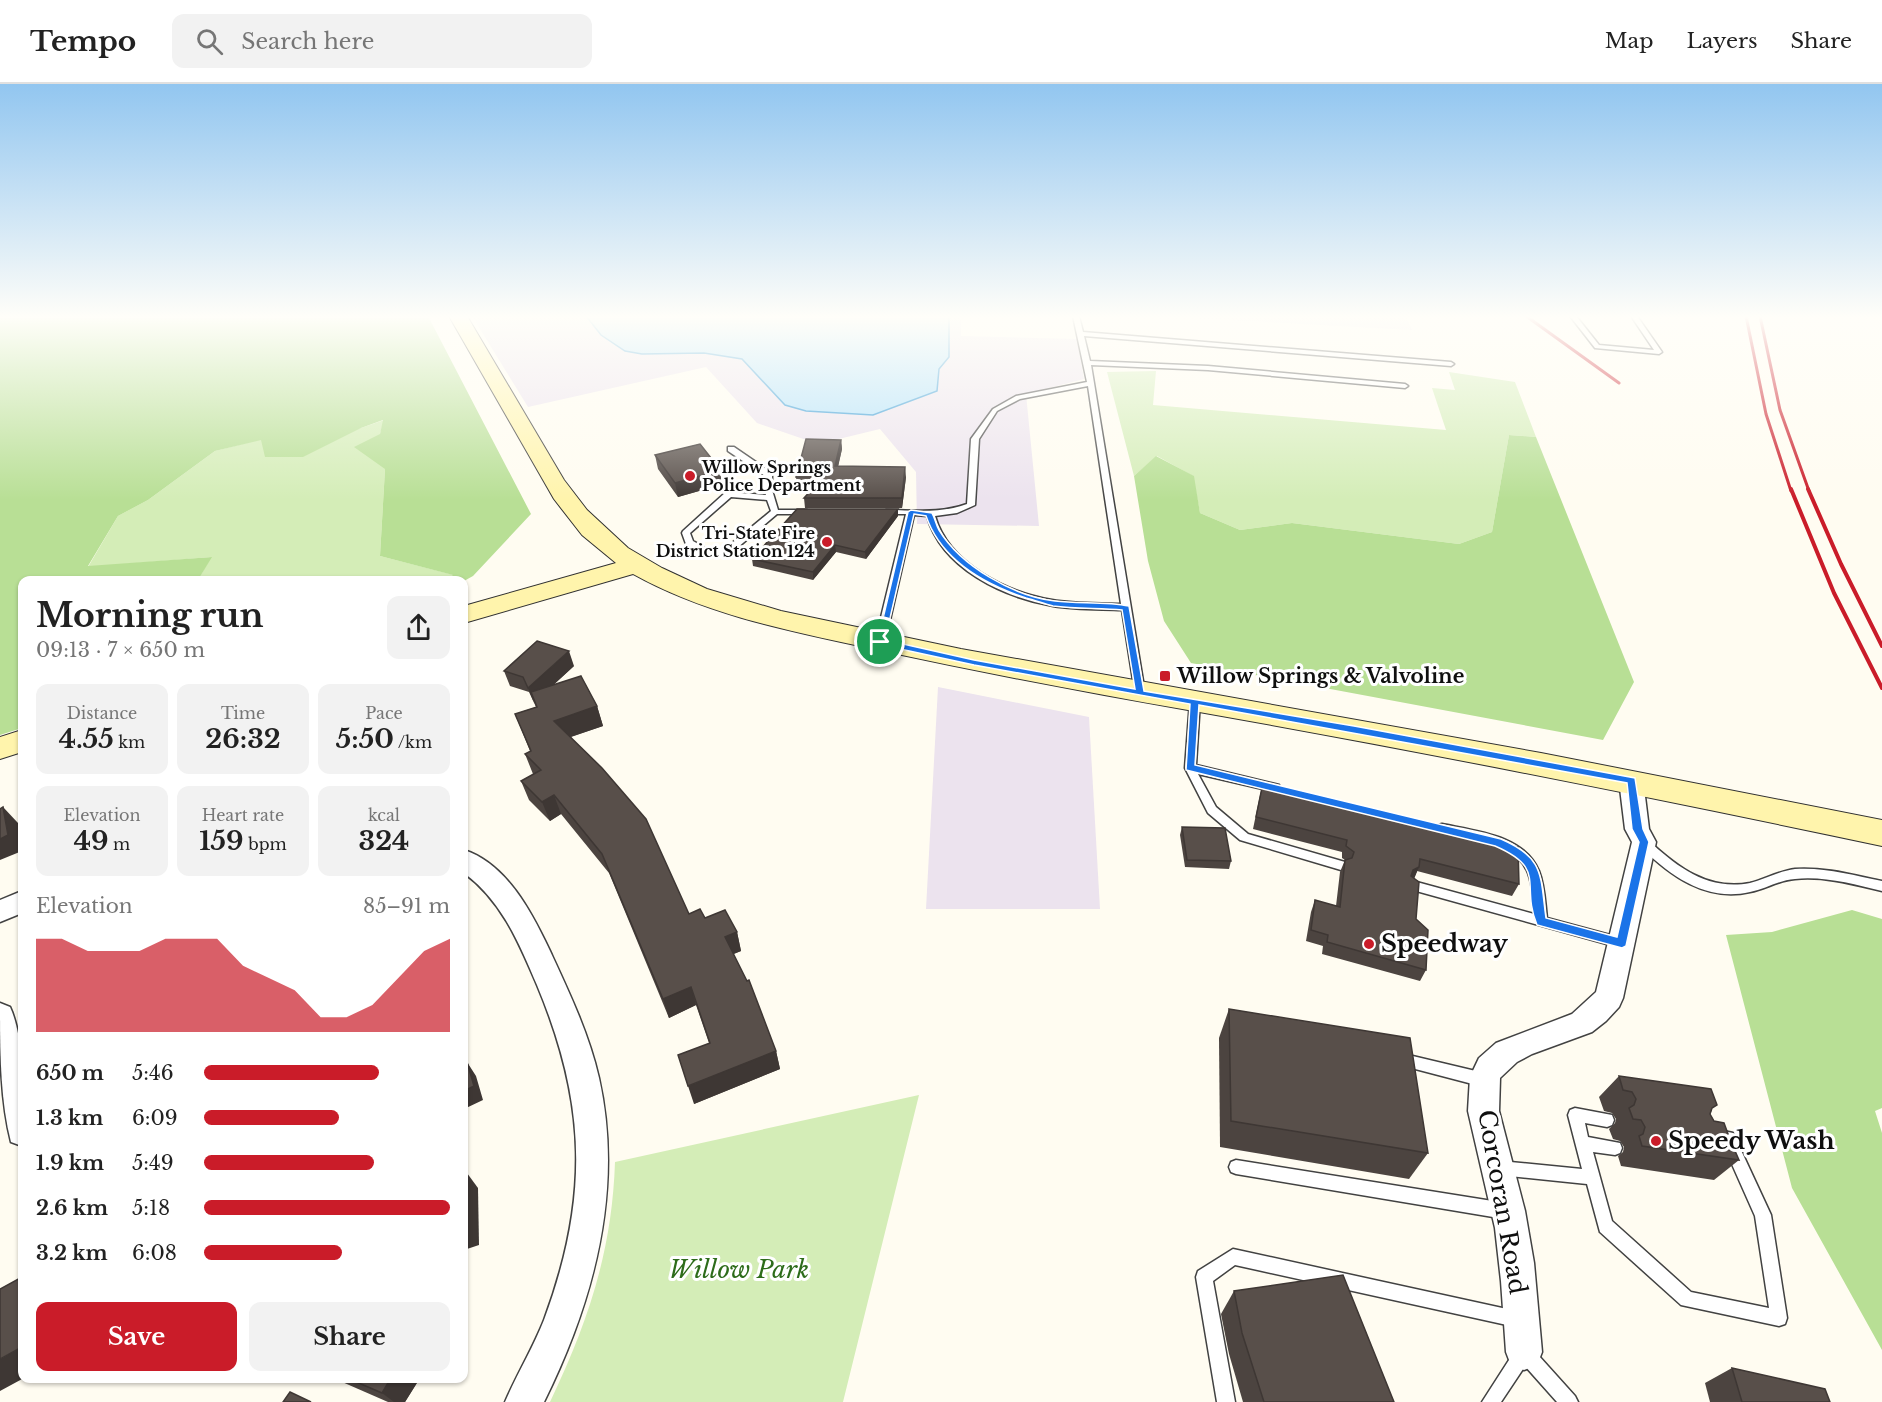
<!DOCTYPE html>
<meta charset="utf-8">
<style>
:root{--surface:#fff;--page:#f2f2f2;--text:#222;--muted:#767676;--line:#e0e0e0;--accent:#ca1c29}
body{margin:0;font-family:"Libre Baskerville",serif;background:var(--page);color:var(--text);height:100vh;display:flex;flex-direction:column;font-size:22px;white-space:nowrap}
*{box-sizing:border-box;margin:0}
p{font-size:20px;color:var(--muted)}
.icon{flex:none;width:33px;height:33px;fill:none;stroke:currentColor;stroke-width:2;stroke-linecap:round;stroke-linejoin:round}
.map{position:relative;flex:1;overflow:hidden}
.drawer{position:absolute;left:18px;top:492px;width:450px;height:807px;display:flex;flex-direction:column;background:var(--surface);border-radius:12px;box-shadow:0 2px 4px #0004}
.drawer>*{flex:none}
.pin{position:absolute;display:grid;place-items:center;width:51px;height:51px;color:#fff;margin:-26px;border:3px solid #fff;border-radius:50%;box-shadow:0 2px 6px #0007}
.round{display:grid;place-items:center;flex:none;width:63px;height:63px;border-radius:12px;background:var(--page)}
.headline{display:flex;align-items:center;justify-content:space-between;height:102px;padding:0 18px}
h1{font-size:33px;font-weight:700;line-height:45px}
.metrics{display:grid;grid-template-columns:repeat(3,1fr);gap:9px;height:102px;padding:6px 18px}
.metrics div{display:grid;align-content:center;border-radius:12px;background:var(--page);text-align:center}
.metrics b{font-size:26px;font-weight:700}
.metrics small{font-size:16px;font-weight:400}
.metrics p{font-size:16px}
.chart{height:168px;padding:12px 18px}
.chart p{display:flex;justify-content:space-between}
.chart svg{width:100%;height:108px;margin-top:6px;fill:var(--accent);opacity:.7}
.action{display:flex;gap:12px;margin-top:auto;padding:12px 18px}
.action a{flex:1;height:69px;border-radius:12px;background:var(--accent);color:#fff;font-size:24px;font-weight:700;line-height:69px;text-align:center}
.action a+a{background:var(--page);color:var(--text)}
ul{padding:0 18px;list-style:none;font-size:20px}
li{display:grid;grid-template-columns:96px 72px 1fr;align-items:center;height:45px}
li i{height:15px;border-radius:8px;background:var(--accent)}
header{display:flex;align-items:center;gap:36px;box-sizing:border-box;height:84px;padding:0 30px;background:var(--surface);border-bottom:2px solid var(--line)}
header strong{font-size:28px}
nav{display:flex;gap:33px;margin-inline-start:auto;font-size:21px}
.search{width:420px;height:54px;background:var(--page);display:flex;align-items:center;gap:15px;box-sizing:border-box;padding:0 21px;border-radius:12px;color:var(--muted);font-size:22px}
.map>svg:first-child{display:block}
.industrial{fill:#ece3ee}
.green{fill:#d4edb7}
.forest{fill:#b8df95}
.water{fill:#b1e1fb;stroke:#339ad7;stroke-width:1.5}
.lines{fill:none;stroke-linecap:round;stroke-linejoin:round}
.lane-casing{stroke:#424242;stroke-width:3}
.street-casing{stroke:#424242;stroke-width:3}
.secondary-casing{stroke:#313131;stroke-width:2}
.lane{fill:#fff;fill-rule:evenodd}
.street{fill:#fff;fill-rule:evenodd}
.secondary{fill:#fff4ac;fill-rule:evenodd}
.rail-far1{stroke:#ca1c29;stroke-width:3}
.rail{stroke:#ca1c29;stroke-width:4}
.wall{fill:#4c4440}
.shaded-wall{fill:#3e3734}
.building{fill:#584f4a;stroke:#3e3734;stroke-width:1.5}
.route{fill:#1a73e8;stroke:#fff;stroke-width:1.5;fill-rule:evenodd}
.poi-dot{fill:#ca1c29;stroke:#fff;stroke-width:2}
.labels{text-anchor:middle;stroke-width:6;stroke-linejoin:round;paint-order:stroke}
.far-poi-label{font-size:16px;font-weight:bold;fill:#0f0f0f;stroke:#fff;text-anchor:start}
.poi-label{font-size:20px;font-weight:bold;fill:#0f0f0f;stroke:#fff;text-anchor:start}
.near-poi-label{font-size:24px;font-weight:bold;fill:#0f0f0f;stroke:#fff;text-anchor:start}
.near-street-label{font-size:24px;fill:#0f0f0f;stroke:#fff}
.near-park-label{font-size:24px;font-style:italic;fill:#2d6c1a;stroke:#fff}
</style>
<header>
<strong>Tempo</strong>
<div class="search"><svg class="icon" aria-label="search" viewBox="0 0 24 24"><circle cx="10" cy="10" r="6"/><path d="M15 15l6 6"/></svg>Search here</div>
<nav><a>Map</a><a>Layers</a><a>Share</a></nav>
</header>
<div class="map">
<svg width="1882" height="1318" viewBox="0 0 1882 1318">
<rect width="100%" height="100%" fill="#fffcf1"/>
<g class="industrial">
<path d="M472,232H961V252L1077,255L1084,295L1026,310L1039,442L917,440L916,388L880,345L818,360L757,339L706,283L528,323Z"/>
<path d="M1159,232H1406L1412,246Z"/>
<path d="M938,603L1089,633L1100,825H926Z"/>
</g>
<g class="green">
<path d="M1156,287L1153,321L1446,346L1432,304L1455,306L1449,288L1515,298L1536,353L1509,351L1492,448L1459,460L1292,439L1240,446L1200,429L1193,392L1157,372L1134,392L1107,288Z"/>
<path d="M384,336L380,350L385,385L380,472L454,491L448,496H198L211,473L88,483L118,432L148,416L215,367L262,355L361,344Z"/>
<path d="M919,1011L843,1318H550C588,1238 612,1168 615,1078Z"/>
</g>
<g class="forest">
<path d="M0,232H428L531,430L473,492L464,497L448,496L453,491L380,472L385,385L354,363L380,350L383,336L361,344L303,373H265L261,356L215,367L148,416L118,432L88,482L212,473L198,496H22V644L0,651Z"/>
<path d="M1509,351L1536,353L1634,598L1603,656L1191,579L1164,537L1148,477L1134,392L1156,372L1194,392L1200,429L1240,446L1292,439L1459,460L1492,448Z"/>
<path d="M1852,826L1882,835V1024L1875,1027L1882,1049V1266L1792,1104L1726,851L1772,848Z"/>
</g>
<path class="water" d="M586,232H949V273L939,285L937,307L873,331L806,327L785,321L742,275L704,269L642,270L625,267L601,251Z"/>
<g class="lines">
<defs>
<g id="lane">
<path d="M1073,232H1079L1083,248L1451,278L1454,280L1451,282L1084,252L1090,277L1208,282L1405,300L1408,302L1405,304L1208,286L1091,281L1145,609L1140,612L1135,609L1122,526C1099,525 1076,526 1053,522C1003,513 942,485 927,432L914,431L885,558L880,561L875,558L906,430H886L882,428L886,426C915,426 939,430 967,420L971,355L993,325L1016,312L1087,298ZM1088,302L1121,520C1099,519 1075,520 1052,516C1006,508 949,480 935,432L957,429L975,421L979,355L997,327L1020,315Z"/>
<path d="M1570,232H1576L1599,261L1654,266L1631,232H1637L1662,268L1659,270L1595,264Z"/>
<path d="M728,363H734L772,389V406L778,426H807L811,428L807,430H777L730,470H705L686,460L682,449L683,447L726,408L766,411L764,406L765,392L728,367ZM731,413L767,416L771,427L725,465H707L693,457L690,449Z"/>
<path d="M1195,614L1200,617L1196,681L1275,700L1279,701L1280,704L1279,707L1275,708L1198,690L1216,723L1248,750L1345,778L1347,781L1345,784L1341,786L1240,756L1208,729L1185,684L1190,617Z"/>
<path d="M1442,740C1476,747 1524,751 1539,787C1545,802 1545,818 1547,834L1625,855L1627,859L1625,863L1621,864L1409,805L1407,802L1409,799L1413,797L1534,830C1533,817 1533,801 1528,789C1515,755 1467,756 1438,747L1436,744L1438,741Z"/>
<path d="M1644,755L1648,756C1677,783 1708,807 1750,799C1765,795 1779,787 1795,785C1824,783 1853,791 1882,797V807C1853,800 1824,792 1795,795C1779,796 1766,805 1750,808C1706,818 1670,792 1640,762L1638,759L1640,756Z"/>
<path d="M1400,969L1484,989L1489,991L1491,996L1489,1001L1484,1003L1400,981L1395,979L1393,975L1395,971Z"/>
<path d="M1575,1024L1612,1031L1614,1036L1612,1041L1607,1043L1585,1039L1588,1053L1620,1059L1622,1064L1620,1069L1615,1071L1593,1068L1612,1137L1691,1208L1769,1224L1755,1132L1723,1060L1705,1056L1703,1051L1705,1046L1710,1044L1733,1049L1771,1131L1787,1234L1785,1240L1779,1242L1681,1221L1600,1148L1587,1100L1500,1091L1495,1089L1493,1084L1495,1079L1500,1077L1582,1085L1568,1031L1570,1026Z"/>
<path d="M1236,1076L1505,1119L1510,1122L1513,1127L1510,1132L1505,1135L1236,1090L1231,1088L1229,1083L1231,1078Z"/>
<path d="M1233,1165L1516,1227L1522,1229L1524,1235L1522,1241L1516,1243L1235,1181L1213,1197L1235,1318H1217L1196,1193L1198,1187Z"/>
<path d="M1524,1260L1530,1262L1575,1312L1578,1318H1557L1525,1282L1501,1318H1482L1518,1262Z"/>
</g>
<g id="street">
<path d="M1631,688L1639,690L1643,696L1649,745L1656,758L1623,914L1619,923L1606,937L1592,948L1532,970L1517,978L1500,994L1499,1027L1525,1127L1534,1179L1542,1268L1537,1281L1524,1286L1511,1281L1506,1268L1501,1197L1495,1144L1468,1027L1470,993L1479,974L1496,959L1572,930L1596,908L1632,758L1625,745L1619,696L1623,690Z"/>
<path d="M464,766C507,780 532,829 550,867C569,908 589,950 599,994C624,1106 594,1217 544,1318H505C517,1290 533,1264 544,1236C589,1115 587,1020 537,901C519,859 502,817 464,789Z"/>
<path d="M22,807V829L0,838V816Z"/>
<path d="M0,919L10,923C25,955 26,1027 22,1062L11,1058C0,1016 0,964 0,919Z"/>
</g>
<g id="secondary">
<path d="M449,232H467L564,396L587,426L628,464L662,484L707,505L781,527L961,565L1541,669L1882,736V762C1651,713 1420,667 1188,626C1084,608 981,588 878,566C795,548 708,532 633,490L464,539V522L616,479L582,451L554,415Z"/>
<path d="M22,646V668L0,675V653Z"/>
</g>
</defs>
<use href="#lane" class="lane-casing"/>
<use href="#street" class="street-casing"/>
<use href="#secondary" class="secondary-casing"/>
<use href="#lane" class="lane"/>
<use href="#street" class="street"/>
<use href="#secondary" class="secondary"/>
<g class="rail-far1">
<path d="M1526,232L1619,299"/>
<path d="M1746,232L1766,330L1791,407"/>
<path d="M1760,232L1780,326L1809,407"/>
</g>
<g class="rail">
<path d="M1791,405L1834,509L1882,604"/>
<path d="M1808,405L1841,480L1882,562"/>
</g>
</g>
<g class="wall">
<path d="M841,356L842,365L838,382L906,393L902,424H805L804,414L814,403H797L796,393Z"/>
<path d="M655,371L722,398L713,401V403L678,413L658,385Z"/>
<path d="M898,432L866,475L836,468L813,496L753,482L752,475Z"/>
<path d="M574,582L553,601L597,622L603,642L571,653L689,830L705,834L737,848L741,867L733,870L776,967L780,985L694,1020L709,959L696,921L669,934L609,789L561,730L550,737L529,716L521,697L533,690L525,670L530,667L515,630L536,623L529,608L510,602L504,587Z"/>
<path d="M1263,699L1519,800L1512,812L1417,787L1414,794L1416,835L1426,886L1420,897L1322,870L1323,862L1306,857L1311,828L1315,816L1336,822L1340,788L1345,776L1342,774V768L1253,745L1260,711Z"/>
<path d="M1182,743L1231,777L1229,785L1185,783L1180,751Z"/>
<path d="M1229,925L1428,1069L1409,1095L1220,1063L1219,954Z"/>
<path d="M1619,992L1712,1026L1710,1030L1714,1037L1728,1050L1724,1054L1722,1059L1726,1065L1739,1076L1714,1096L1621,1082L1618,1072L1623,1068L1624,1063L1620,1057L1613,1055L1609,1045L1615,1039L1616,1035L1612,1029L1604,1027L1599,1013Z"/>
<path d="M1234,1207L1394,1318H1243L1229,1270L1221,1230Z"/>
<path d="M1732,1284L1830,1318H1710L1705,1299Z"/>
<path d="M333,1294H420L405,1318H388Z"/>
</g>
<g class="shaded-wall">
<path d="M841,356L842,365L836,392L835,382Z"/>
<path d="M905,383L906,393L902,424V414Z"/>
<path d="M719,384L722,398L713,401V403L678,413L675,399Z"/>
<path d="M898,425V432L866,475L865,468Z"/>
<path d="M835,461L836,468L813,496V488Z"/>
<path d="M569,567L574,582L535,618L531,608L534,619L528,604Z"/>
<path d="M597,622L603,642L561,656L554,637Z"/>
<path d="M554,711L561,730L550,737L542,718Z"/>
<path d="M3,723L18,739L22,767L0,776V755Z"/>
<path d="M1419,783L1414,795L1407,798L1413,786Z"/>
<path d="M737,848L741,867L729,872L725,853Z"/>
<path d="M691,903L696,921L669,934L663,915Z"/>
<path d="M464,962L467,978L476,992L483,1016L464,1025Z"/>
<path d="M776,967L780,985L694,1020L688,1002Z"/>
<path d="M464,1085L478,1104L479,1161L464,1166Z"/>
<path d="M22,1263V1294H24L0,1307V1275Z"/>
<path d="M391,1294H420L405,1318H394L382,1309Z"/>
</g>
<g class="building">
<path d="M806,355L841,356L835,382L905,383L902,414H804L823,393H796Z"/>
<path d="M700,360L719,384L709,387L711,389L675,399L655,371Z"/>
<path d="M797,425H898L865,468L835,461L813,488L752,475Z"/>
<path d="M537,557L569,567L528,604L523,593L504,587Z"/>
<path d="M581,592L597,622L554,637L602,684L646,735L689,830L700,825L705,834L725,826L737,848L725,853L747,897L749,896L776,967L688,1002L678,971L710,959L691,903L663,915L602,770L554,711L542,718L521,697L541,686L525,670L531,667L515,630L537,623L531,608Z"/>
<path d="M1263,699L1518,763L1519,800L1420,775L1419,783L1413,786L1411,792L1419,798L1416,835L1428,846L1426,886L1327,858L1328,851L1311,846L1315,816L1340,823L1345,776L1352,774L1354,768L1346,762L1347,756L1256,733Z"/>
<path d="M22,706V726L19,707Z"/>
<path d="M3,723L8,751L0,755V725Z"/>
<path d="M1182,743L1225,744L1231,777L1187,776Z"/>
<path d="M1229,925L1410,954L1428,1069L1231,1037Z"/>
<path d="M467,978L474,1002L464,1007V980Z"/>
<path d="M1619,992L1711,1005L1717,1021L1712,1024L1710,1030L1714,1037L1724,1039L1728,1050L1724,1052L1722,1059L1726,1065L1735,1067L1739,1076L1642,1062L1639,1052L1643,1050L1645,1043L1641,1036L1633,1035L1629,1024L1634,1021L1636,1015L1632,1008L1623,1006Z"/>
<path d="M1343,1191L1394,1318H1264L1242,1249L1234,1207Z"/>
<path d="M22,1193V1263L0,1275V1205Z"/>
<path d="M1732,1284L1825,1305L1830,1318H1742Z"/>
<path d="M347,1294H391L382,1309Z"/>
<path d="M290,1308L311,1318H283Z"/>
</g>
<linearGradient id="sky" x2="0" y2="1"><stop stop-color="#92c6f0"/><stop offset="0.56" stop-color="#fffef9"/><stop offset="1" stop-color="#fffef9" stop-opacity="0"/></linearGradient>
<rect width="1882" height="416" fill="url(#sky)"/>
<path class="route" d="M911,426L932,429C935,434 936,441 939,446C961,482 1013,512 1055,517C1079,520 1105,517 1129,522L1144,607L1354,642L1635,694L1643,745L1649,758L1626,862L1622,864L1537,841C1520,800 1548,785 1495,762L1186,686L1190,620L974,581L877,560L908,428ZM914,430L926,432C941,476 984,500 1026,514C1035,516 1044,520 1053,522C1076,525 1099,524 1122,526L1135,605L974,576L885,556ZM1199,621L1627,699L1632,745L1639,758L1617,853L1546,834C1540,791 1545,774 1501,755L1195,681Z"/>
<g class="poi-dot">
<circle cx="690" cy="392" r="6"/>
<circle cx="827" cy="458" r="6"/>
<rect x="1159" y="586" width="12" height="12" rx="3"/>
<circle cx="1369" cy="860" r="6"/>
<circle cx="1656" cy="1057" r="6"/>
</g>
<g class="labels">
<g class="far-poi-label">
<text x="702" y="389">Willow Springs<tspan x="702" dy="18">Police Department</tspan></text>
<text x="815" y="455" text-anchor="end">Tri-State Fire<tspan x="815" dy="18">District Station 124</tspan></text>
</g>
<g class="poi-label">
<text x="1177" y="599">Willow Springs &amp; Valvoline</text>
</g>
<g class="near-poi-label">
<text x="1381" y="868">Speedway</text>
<text x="1668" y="1065">Speedy Wash</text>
</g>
<g class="near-street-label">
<text transform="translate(1502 1118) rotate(80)" y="8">Corcoran Road</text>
</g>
<g class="near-park-label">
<text x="739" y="1194">Willow Park</text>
</g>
</g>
</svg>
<div class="pin" style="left:880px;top:558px;background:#1e9e55"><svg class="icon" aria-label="arrive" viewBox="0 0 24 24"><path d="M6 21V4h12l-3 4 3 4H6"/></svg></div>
<section class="drawer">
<div class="headline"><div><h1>Morning run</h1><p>09:13 · 7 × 650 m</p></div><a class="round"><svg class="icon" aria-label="share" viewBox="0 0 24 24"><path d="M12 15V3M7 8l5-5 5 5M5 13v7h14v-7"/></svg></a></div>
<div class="metrics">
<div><p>Distance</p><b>4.55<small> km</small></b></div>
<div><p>Time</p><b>26:32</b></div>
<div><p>Pace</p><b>5:50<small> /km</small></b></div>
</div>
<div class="metrics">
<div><p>Elevation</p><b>49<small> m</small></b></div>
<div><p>Heart rate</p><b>159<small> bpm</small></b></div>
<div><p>kcal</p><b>324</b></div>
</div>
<div class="chart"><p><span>Elevation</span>85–91 m</p>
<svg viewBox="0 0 160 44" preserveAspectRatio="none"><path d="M0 44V6L10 6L20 11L30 11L40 11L50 6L60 6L70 6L80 17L90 22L100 27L110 38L120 38L130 33L140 22L150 11L160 6V44z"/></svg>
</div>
<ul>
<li><b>650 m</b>5:46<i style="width:71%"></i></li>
<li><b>1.3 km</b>6:09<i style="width:55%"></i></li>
<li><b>1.9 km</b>5:49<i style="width:69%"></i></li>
<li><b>2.6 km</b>5:18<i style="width:100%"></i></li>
<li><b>3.2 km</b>6:08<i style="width:56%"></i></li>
</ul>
<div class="action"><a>Save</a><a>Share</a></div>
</section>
</div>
